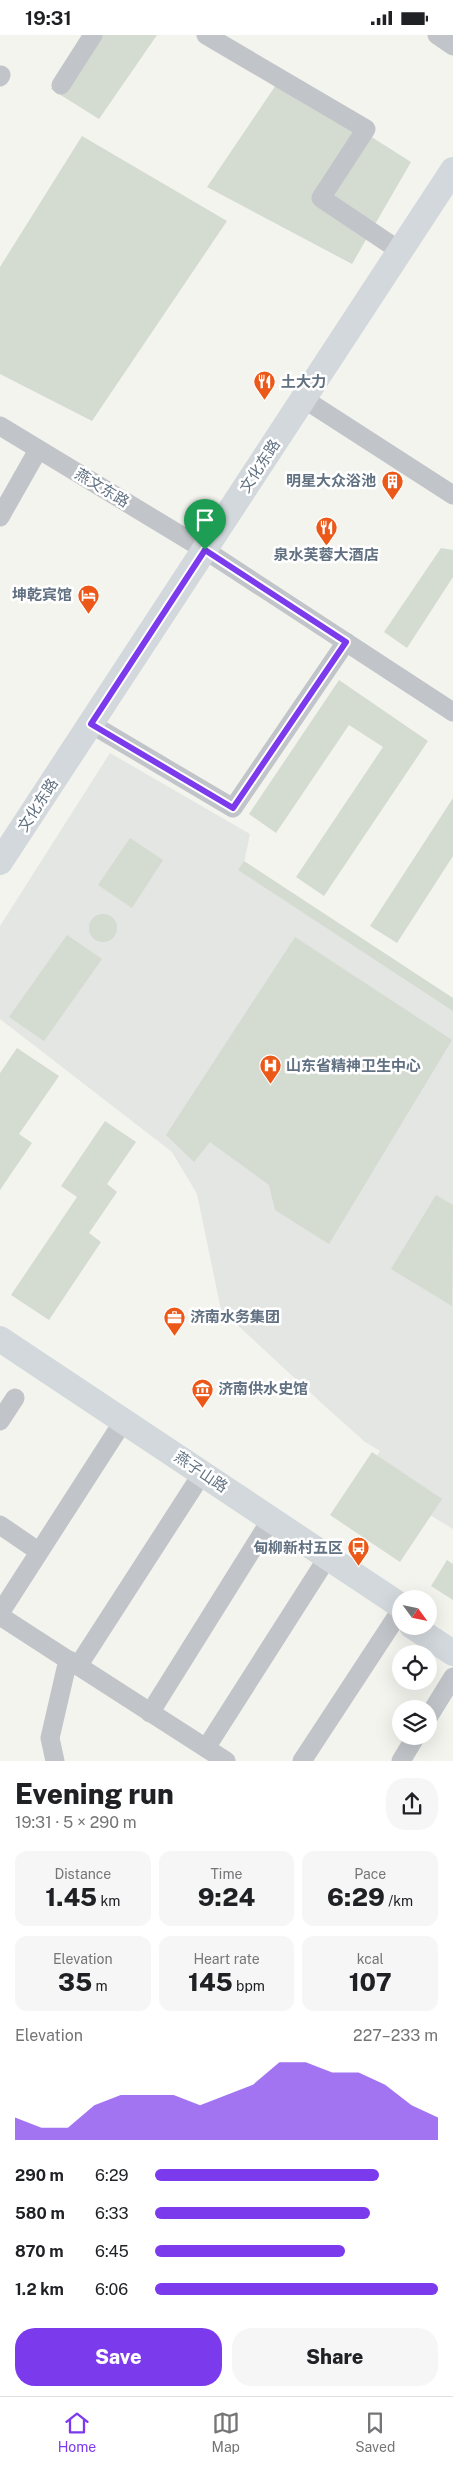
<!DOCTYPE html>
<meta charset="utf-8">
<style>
:root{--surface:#fff;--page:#f6f6f6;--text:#202124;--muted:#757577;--line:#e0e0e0;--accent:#7c3aed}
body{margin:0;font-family:"Public Sans","Noto Sans SC",sans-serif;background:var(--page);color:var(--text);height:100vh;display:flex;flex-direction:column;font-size:19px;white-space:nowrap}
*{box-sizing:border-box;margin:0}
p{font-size:16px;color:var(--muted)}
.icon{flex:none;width:28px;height:28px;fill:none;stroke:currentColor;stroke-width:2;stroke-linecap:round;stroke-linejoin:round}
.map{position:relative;height:1726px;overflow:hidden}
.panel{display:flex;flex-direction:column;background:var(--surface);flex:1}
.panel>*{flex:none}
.needle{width:32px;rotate:123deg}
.fabs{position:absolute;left:392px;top:1555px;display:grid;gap:10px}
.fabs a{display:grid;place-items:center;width:45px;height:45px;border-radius:50%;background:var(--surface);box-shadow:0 5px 20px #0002;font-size:25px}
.pin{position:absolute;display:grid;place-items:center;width:42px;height:42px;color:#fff;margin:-51px -21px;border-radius:50% 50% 50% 0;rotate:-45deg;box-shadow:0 0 5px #0007}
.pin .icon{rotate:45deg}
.round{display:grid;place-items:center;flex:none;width:52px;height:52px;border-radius:20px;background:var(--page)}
.overview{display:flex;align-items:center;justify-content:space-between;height:85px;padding:0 15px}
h1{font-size:28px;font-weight:800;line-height:38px}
.figures{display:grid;grid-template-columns:repeat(3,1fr);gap:8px;height:85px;padding:5px 15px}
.figures div{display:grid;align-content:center;border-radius:12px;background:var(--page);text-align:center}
.figures b{font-size:25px;font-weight:800}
.figures small{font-size:14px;font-weight:400}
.figures p{font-size:14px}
.chart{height:140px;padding:10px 15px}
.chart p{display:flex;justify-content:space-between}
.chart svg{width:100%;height:90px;margin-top:5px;fill:var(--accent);opacity:.7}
.action{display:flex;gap:10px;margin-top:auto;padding:10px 15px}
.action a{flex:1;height:58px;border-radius:20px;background:var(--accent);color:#fff;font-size:20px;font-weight:800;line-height:58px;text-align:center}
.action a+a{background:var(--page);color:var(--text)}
ul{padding:0 15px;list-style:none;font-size:16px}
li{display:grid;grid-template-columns:80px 60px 1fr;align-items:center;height:38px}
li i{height:12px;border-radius:6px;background:var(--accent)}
.status{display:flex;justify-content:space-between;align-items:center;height:35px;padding:0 25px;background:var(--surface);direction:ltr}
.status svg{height:14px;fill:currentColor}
.tab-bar{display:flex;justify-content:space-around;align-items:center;height:70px;border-top:1px solid var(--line);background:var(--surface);font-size:14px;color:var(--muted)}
.tab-bar a{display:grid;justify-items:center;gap:2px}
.tab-bar .active{color:var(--accent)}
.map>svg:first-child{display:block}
.built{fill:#e4e6e3}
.green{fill:#d4dbd0}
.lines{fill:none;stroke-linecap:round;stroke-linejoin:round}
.street{stroke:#c1c4c8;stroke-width:19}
.secondary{stroke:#d2d8dc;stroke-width:26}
.route-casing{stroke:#fff;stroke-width:10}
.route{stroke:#7c3aed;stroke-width:6}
.labels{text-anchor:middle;stroke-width:5;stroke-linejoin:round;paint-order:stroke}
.poi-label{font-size:15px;font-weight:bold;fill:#617182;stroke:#fff;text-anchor:start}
.street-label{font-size:15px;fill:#617182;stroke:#fff}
</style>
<div class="status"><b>19:31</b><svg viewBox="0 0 49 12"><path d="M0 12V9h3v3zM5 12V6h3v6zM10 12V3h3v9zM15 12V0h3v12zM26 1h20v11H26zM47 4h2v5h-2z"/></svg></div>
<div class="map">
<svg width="453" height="1726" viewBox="0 0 453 1726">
<rect width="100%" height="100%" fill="#f4f4ef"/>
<path class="built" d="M110,718L250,799L244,828L453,968V1494L366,1441L380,1416L365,1407L327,1373L221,1275L197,1159L172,1117L0,984V891Z"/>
<g class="green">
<path d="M90,0H157L99,84L51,54Z"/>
<path d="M280,44L411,127L352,229L207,152Z"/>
<path d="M82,101L227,186L92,386L0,339V232Z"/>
<path d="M441,513L453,515V542L407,613L384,597Z"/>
<path d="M339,645L428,706L324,861L296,842L383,712L349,690L276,798L249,779Z"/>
<path d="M453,763V821L397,908L370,891Z"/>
<path d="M130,803L163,825L132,873L98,850Z"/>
<path d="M244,826L453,963V976L238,835Z"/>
<circle cx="103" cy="893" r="14"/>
<path d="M67,900L102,924L44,1006L9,982Z"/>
<path d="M295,902L452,1005L329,1209L275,1175L269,1150L210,1107L194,1127L166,1100Z"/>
<path d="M17,1013L59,1041L19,1099L32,1108L0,1155V1038Z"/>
<path d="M105,1086L136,1107L107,1149L117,1157L89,1198L101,1207L49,1285L11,1260L77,1162L61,1151Z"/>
<path d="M436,1160L453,1170L452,1271L391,1234Z"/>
<path d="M372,1417L442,1464L400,1527L330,1480Z"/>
<path d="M447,1525L453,1529V1565L431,1551Z"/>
</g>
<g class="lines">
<g class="street">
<path d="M206,0L366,94L321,163L400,216"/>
<path d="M437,0L453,11"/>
<path d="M0,42L1,40"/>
<path d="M61,50L93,0"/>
<path d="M304,364L453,460"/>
<path d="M0,391L205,515L453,677"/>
<path d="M0,482L38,415"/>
<path d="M91,689L233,773L346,607"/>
<path d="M0,1386L15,1363"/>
<path d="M0,1490L38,1516"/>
<path d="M0,1578L117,1396"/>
<path d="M0,1581L68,1625L50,1703L55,1726"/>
<path d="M69,1625L226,1726"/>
<path d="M78,1631L196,1448"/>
<path d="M150,1678L265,1494"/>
<path d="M429,1681L453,1642"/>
<path d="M206,1713L322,1531"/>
<path d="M302,1726L397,1581"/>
<path d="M401,1726L416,1701"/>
</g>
<g class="secondary">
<path d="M0,827L453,135"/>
<path d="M0,1304L401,1571"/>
<path d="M412,1591L453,1618"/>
</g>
</g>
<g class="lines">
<defs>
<path id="route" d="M205,515L346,607L233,773L91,689Z"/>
</defs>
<use href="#route" class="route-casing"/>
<use href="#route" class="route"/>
</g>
<defs>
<symbol id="restaurant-pin" viewBox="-11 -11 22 30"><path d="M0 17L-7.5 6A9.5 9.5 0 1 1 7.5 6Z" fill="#ec5818" stroke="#fff"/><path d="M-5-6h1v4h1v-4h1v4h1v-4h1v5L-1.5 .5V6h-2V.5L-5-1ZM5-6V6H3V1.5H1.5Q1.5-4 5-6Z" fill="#fff"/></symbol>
<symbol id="building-pin" viewBox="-11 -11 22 30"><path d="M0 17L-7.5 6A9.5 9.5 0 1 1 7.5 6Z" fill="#ec5818" stroke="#fff"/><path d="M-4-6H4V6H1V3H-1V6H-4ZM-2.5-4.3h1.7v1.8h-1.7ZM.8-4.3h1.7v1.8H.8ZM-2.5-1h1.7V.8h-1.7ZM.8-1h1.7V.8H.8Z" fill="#fff"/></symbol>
<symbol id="hotel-pin" viewBox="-11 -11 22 30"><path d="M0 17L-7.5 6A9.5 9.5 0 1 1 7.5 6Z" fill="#ec5818" stroke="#fff"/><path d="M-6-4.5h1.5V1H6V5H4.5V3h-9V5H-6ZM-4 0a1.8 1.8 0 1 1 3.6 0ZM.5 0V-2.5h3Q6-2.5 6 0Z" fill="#fff"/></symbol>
<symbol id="hospital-pin" viewBox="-11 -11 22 30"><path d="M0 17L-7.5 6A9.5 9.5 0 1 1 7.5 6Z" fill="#ec5818" stroke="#fff"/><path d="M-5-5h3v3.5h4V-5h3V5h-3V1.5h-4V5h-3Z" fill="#fff"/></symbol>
<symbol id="office-pin" viewBox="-11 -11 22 30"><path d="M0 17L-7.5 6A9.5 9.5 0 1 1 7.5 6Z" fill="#ec5818" stroke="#fff"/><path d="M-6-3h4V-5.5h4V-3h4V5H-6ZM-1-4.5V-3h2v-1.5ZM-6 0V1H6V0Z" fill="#fff"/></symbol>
<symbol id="museum-pin" viewBox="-11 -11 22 30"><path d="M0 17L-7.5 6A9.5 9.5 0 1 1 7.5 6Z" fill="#ec5818" stroke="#fff"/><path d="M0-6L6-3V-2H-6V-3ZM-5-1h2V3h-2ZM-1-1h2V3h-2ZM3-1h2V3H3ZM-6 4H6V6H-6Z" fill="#fff"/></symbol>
<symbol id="bus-pin" viewBox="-11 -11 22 30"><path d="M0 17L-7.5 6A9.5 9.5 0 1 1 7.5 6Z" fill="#ec5818" stroke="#fff"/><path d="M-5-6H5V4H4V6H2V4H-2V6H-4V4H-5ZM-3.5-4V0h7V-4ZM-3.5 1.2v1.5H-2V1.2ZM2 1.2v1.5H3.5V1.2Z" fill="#fff"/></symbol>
</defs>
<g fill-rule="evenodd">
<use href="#restaurant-pin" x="252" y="334" width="25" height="34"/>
<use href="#building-pin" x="380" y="434" width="25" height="34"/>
<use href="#restaurant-pin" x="314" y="480" width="25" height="34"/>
<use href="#hotel-pin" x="76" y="548" width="25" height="34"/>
<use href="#hospital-pin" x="258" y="1018" width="25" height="34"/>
<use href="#office-pin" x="162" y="1270" width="25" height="34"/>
<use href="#museum-pin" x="190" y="1342" width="25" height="34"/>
<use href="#bus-pin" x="346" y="1500" width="25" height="34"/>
</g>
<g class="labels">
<g class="poi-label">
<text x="281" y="352">土大力</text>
<text x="376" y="451" text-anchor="end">明星大众浴池</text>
<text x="326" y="525" text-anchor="middle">泉水芙蓉大酒店</text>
<text x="72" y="565" text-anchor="end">坤乾宾馆</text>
<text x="286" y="1036">山东省精神卫生中心</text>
<text x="190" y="1287">济南水务集团</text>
<text x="218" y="1359">济南供水史馆</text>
<text x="343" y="1518" text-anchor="end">甸柳新村五区</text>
</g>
<g class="street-label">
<text transform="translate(260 431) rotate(-57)" y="5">文化东路</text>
<text transform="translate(102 453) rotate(31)" y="5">燕文东路</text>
<text transform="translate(38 770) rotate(-57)" y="5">文化东路</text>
<text transform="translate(201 1437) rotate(34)" y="5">燕子山路</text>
</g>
</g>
</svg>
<div class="fabs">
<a><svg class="needle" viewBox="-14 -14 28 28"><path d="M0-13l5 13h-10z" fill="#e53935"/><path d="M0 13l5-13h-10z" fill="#757577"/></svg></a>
<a><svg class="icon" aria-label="locate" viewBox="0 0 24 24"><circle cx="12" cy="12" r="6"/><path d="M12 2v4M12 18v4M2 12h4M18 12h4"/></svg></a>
<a><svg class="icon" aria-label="layers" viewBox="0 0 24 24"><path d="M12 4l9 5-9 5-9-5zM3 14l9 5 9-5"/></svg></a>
</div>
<div class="pin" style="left:205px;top:515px;background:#1e9e55"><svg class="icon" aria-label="arrive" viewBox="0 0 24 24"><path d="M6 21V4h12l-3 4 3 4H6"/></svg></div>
</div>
<section class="panel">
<div class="overview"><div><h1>Evening run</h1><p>19:31 · 5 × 290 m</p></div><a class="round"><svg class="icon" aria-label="share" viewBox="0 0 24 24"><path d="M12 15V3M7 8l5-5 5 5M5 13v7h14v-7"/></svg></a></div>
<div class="figures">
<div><p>Distance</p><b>1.45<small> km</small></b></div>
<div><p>Time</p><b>9:24</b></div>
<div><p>Pace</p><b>6:29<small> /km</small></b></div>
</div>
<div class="figures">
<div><p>Elevation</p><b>35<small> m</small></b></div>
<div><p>Heart rate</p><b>145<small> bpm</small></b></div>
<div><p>kcal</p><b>107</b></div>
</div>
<div class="chart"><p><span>Elevation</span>227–233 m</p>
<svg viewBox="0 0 160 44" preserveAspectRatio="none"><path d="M0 44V33L10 38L20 38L30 27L40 22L50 22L60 22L70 27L80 22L90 17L100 6L110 6L120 11L130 11L140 17L150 27L160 33V44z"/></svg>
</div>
<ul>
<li><b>290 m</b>6:29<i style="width:79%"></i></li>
<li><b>580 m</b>6:33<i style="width:76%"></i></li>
<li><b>870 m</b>6:45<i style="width:67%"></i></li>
<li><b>1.2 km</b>6:06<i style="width:100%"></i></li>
</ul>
<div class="action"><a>Save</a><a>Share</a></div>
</section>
<nav class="tab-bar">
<a class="active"><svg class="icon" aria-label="home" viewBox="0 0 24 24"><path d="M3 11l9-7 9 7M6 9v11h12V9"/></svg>Home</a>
<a><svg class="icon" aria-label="map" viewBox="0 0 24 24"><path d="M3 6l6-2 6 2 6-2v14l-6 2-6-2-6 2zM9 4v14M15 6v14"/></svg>Map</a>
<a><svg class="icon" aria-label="saved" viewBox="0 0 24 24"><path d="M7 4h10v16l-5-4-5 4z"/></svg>Saved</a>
</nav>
